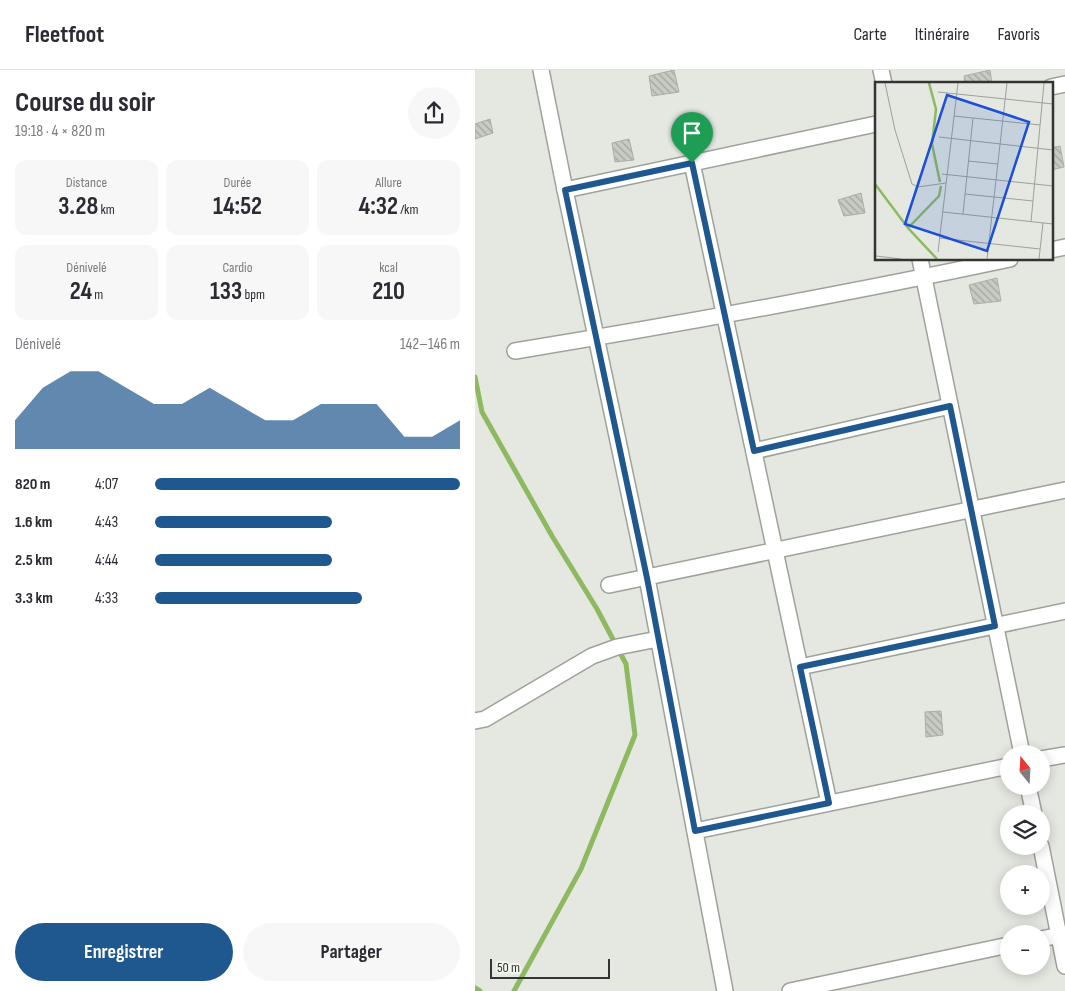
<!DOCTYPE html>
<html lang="fr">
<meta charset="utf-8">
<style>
:root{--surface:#fff;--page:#f7f7f7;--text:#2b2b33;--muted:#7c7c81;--line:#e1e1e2;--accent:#1f588f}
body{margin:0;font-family:"Sofia Sans Condensed",sans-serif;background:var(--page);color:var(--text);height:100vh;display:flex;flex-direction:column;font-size:19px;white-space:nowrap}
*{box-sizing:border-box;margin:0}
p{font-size:16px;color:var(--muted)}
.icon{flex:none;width:28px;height:28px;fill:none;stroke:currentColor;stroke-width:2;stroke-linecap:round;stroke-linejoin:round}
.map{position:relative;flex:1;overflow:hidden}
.panel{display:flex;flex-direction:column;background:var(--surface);width:475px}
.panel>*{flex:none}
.needle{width:32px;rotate:342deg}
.tools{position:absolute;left:525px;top:675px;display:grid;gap:10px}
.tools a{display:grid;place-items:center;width:50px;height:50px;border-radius:50%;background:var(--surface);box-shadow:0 2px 12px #0003;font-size:25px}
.scale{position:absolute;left:15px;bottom:12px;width:120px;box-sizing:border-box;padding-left:5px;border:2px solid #343532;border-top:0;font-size:14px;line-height:18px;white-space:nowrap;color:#343532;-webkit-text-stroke:4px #f1f5ed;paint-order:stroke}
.pin{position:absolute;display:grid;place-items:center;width:42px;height:42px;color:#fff;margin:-51px -21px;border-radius:50% 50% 50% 0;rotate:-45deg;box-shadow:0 0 5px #0007}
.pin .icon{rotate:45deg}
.round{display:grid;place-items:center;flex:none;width:52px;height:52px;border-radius:26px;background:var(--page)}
.headline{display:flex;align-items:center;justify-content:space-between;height:85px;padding:0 15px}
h1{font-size:28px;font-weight:700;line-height:38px}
.stats{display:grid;grid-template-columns:repeat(3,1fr);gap:8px;height:85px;padding:5px 15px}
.stats div{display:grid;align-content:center;border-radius:12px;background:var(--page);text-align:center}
.stats b{font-size:25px;font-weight:700}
.stats small{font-size:14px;font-weight:400}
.stats p{font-size:14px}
.chart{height:140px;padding:10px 15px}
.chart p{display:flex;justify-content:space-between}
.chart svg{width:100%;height:90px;margin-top:5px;fill:var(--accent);opacity:.7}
.cta{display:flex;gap:10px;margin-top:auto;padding:10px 15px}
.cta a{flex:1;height:58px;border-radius:30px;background:var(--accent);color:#fff;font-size:20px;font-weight:700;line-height:58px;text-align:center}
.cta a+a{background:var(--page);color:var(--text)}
ul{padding:0 15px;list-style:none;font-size:16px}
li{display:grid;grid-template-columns:80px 60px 1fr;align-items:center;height:38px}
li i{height:12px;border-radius:6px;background:var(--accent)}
header{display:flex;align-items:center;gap:30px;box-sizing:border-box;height:70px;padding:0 25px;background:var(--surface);border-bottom:1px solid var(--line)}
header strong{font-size:24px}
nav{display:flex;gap:28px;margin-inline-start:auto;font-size:18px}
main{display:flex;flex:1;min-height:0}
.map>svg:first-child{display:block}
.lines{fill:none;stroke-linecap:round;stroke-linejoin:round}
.stream{stroke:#8dba60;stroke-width:5}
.building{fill:url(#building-back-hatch);stroke:#aaaea7}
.minor-casing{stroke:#9ea29b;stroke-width:18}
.minor{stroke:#fff;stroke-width:15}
.route-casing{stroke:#fff;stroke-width:10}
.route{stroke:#1f588f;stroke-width:6}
.inset-river{fill:none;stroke:#8dba60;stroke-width:2.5}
.inset-road{fill:none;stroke:#9ea09a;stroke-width:1}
.view{fill:#1d4ed8;fill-opacity:0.15;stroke:#1d4ed8;stroke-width:2.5}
.inset-edge{fill:none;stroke:#343532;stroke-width:2.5}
</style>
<header>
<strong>Fleetfoot</strong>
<nav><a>Carte</a><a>Itinéraire</a><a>Favoris</a></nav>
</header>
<main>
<section class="panel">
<div class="headline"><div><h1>Course du soir</h1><p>19:18 · 4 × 820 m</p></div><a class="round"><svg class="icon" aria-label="share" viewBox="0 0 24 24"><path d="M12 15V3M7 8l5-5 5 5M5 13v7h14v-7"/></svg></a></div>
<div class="stats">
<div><p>Distance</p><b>3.28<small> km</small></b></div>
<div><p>Durée</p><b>14:52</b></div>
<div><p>Allure</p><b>4:32<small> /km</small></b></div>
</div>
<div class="stats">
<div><p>Dénivelé</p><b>24<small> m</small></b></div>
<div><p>Cardio</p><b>133<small> bpm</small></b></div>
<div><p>kcal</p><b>210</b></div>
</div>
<div class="chart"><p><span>Dénivelé</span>142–146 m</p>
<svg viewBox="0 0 160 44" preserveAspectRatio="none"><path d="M0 44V30L10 14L20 6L30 6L40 14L50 22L60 22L70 14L80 22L90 30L100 30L110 22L120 22L130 22L140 38L150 38L160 30V44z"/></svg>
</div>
<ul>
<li><b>820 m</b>4:07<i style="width:100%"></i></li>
<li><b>1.6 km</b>4:43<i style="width:58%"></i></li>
<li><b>2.5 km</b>4:44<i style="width:58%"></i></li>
<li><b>3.3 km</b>4:33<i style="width:68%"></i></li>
</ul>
<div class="cta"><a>Enregistrer</a><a>Partager</a></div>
</section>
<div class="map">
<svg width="590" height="921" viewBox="0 0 590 921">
<defs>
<pattern id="building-back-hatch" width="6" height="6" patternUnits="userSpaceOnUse" patternTransform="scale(1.25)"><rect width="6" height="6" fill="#c7cbc3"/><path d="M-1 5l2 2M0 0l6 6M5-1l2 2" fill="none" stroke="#a2a69f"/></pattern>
</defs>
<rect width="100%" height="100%" fill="#e4e8e0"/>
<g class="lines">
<g class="stream">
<path d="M0,307L7,342L77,466L122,539L151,594L160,665L106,799L39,921"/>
<path d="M0,918L5,921"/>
</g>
</g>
<g class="building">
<path d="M199,0L204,22L177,26L174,6Z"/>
<path d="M515,0L517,14H490L489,6Z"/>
<path d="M15,49L18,63L0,69V54Z"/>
<path d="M154,69L159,90L140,92L137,73Z"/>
<path d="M585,76L589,97L576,100V78Z"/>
<path d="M386,123L390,143L369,146L363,130Z"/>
<path d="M522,208L526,231L499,234L494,215Z"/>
<path d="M466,641L468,665L451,667L450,642Z"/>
</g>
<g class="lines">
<defs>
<g id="minor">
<path d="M66,0L90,120L172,508L250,921"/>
<path d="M406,0L409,14"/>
<path d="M576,17L590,14"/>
<path d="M217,93L354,733"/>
<path d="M90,120L401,54"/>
<path d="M576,180L590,177"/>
<path d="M445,189L547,684"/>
<path d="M40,281C205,254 370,224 535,189"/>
<path d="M279,381L475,336"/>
<path d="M134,515L590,420"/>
<path d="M325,597L590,541"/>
<path d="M0,651L10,649L117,586L142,577L183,569"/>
<path d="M566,689L590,685"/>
<path d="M553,716L559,744"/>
<path d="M220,761L534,696"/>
<path d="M566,776L590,896"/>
<path d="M566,869L590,864"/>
<path d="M315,921L534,875"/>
</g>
</defs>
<use href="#minor" class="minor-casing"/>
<use href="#minor" class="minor"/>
</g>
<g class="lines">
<defs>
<path id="route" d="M217,93L279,381L475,336L520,556L325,597L354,733L220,761L172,508L90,120Z"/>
</defs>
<use href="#route" class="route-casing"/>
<use href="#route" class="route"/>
</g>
<g transform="translate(400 12)">
<rect width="178" height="178" fill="#e4e8e0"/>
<path class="inset-river" d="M54,1L61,27L57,62L65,100M0,102L33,146L62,177M33,146L64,114L66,104"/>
<path class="inset-road" d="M10,1L20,48L37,102L43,105L71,101M63,10L178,22M79,34L165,43M64,55L178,68M93,79L123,82M67,92L178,104M90,112L158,119M68,130L178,142M88,132L98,36M156,140L169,1M64,156L165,167M63,170L83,1M1,174L26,177M112,177L132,1M164,177L168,141"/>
<path class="view" d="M72,13L154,40L112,169L30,142Z"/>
<rect width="178" height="178" class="inset-edge"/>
</g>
</svg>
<div class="tools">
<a><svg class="needle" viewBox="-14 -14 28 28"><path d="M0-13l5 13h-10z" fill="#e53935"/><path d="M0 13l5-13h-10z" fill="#7c7c81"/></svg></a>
<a><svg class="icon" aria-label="layers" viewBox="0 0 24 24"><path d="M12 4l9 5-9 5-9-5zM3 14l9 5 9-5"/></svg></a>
<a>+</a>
<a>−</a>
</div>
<div class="scale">50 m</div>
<div class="pin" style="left:217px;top:93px;background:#1e9e55"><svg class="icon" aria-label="arrive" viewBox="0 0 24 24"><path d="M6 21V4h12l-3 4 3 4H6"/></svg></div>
</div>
</main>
